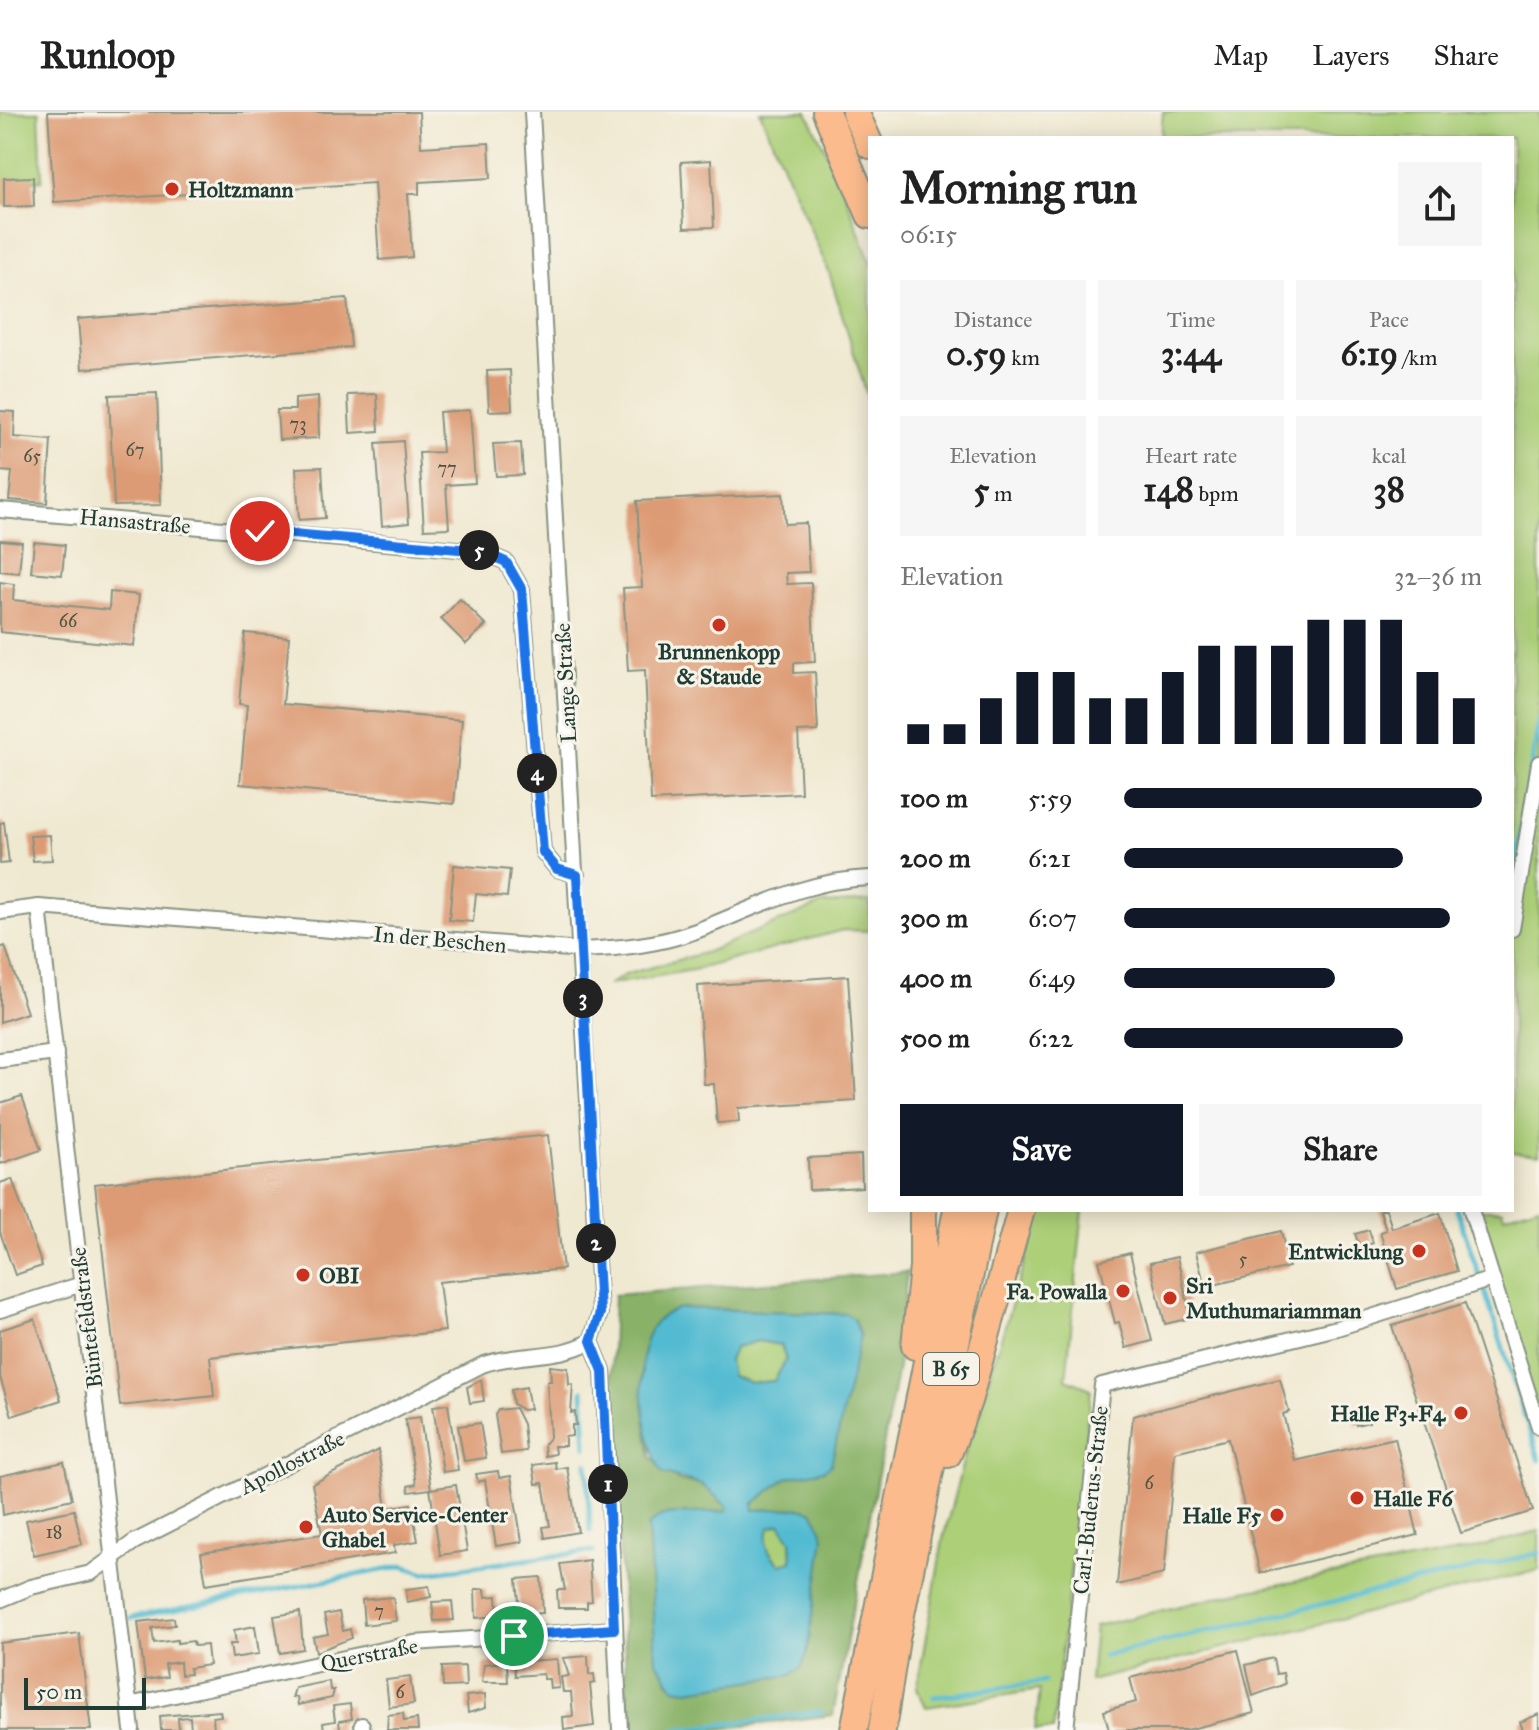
<!DOCTYPE html>
<meta charset="utf-8">
<style>
:root{--surface:#fff;--page:#f6f6f6;--text:#222;--muted:#767676;--line:#e0e0e0;--accent:#111827}
body{margin:0;font-family:"IM FELL Great Primer",serif;background:var(--page);color:var(--text);height:100vh;display:flex;flex-direction:column;font-size:30px;white-space:nowrap}
*{box-sizing:border-box;margin:0}
p{font-size:26px;color:var(--muted)}
.icon{flex:none;width:44px;height:44px;fill:none;stroke:currentColor;stroke-width:2;stroke-linecap:round;stroke-linejoin:round}
.map{position:relative;flex:1;overflow:hidden}
.sheet{position:absolute;left:868px;top:24px;width:646px;height:1076px;display:flex;flex-direction:column;background:var(--surface);border-radius:0px;box-shadow:0 4px 20px #0003}
.sheet>*{flex:none}
.scale{position:absolute;left:24px;bottom:20px;width:122px;box-sizing:border-box;padding-left:8px;border:4px solid #1f3d34;border-top:0;font-size:22px;line-height:28px;white-space:nowrap;color:#1f3d34;-webkit-text-stroke:6px #f7f3e8;paint-order:stroke}
.pin{position:absolute;display:grid;place-items:center;width:68px;height:68px;color:#fff;margin:-34px;border:4px solid #fff;border-radius:50%;box-shadow:0 2px 8px #0007}
.km{position:absolute;width:40px;height:40px;margin:-20px;border-radius:50%;background:#222;color:#fff;font-size:22px;line-height:40px;text-align:center}
.round{display:grid;place-items:center;flex:none;width:84px;height:84px;border-radius:0px;background:var(--page)}
.headline{display:flex;align-items:center;justify-content:space-between;height:136px;padding:0 32px}
h1{font-size:44px;font-weight:700;line-height:60px}
.figures{display:grid;grid-template-columns:repeat(3,1fr);gap:12px;height:136px;padding:8px 32px}
.figures div{display:grid;align-content:center;border-radius:0px;background:var(--page);text-align:center}
.figures b{font-size:34px;font-weight:700}
.figures small{font-size:22px;font-weight:400}
.figures p{font-size:22px}
.chart{height:224px;padding:16px 32px}
.chart p{display:flex;justify-content:space-between}
.chart svg{width:100%;height:144px;margin-top:8px;stroke:var(--accent);stroke-width:6}
.cta{display:flex;gap:16px;margin-top:auto;padding:16px 32px}
.cta a{flex:1;height:92px;border-radius:0px;background:var(--accent);color:#fff;font-size:32px;font-weight:700;line-height:92px;text-align:center}
.cta a+a{background:var(--page);color:var(--text)}
ul{padding:0 32px;list-style:none;font-size:26px}
li{display:grid;grid-template-columns:128px 96px 1fr;align-items:center;height:60px}
li i{height:20px;border-radius:10px;background:var(--accent)}
header{display:flex;align-items:center;gap:48px;box-sizing:border-box;height:112px;padding:0 40px;background:var(--surface);border-bottom:2px solid var(--line)}
header strong{font-size:38px}
nav{display:flex;gap:44px;margin-inline-start:auto;font-size:28px}
.map>svg:first-child{display:block}
.green{fill:#accf78;stroke:#668656;stroke-width:2}
.forest{fill:#89b268;stroke:#54784e;stroke-width:2;fill-rule:evenodd}
.water{fill:#53bbd1;stroke:#397c82;stroke-width:2;fill-rule:evenodd}
.lines{fill:none;stroke-linecap:round;stroke-linejoin:round}
.stream{stroke:#53bbd1;stroke-width:5}
.building{fill:#dd9b74}
.street-casing{stroke:#889382;stroke-width:18}
.highway-casing{stroke:#889382;stroke-width:30}
.street{stroke:#fff;stroke-width:14}
.highway{stroke:#fbbb8d;stroke-width:26}
.route-casing{stroke:#fff;stroke-width:16}
.route{stroke:#1a73e8;stroke-width:10}
.poi-dot{fill:#c8321e;stroke:#f7f3e8;stroke-width:3}
.labels{text-anchor:middle;stroke-width:6;stroke-linejoin:round;paint-order:stroke}
.number-label{font-size:18px;fill:#4e5444}
.shield{fill:#f7f3e8;stroke:#60746a;stroke-width:2}
.shield-label{font-size:20px;font-weight:bold;fill:#1f3d34}
.poi-label{font-size:22px;font-weight:bold;fill:#1f3d34;stroke:#f7f3e8;text-anchor:start}
.street-label{font-size:22px;fill:#1f3d34;stroke:#f7f3e8}
</style>
<header>
<strong>Runloop</strong>
<nav><a>Map</a><a>Layers</a><a>Share</a></nav>
</header>
<div class="map">
<svg width="1539" height="1618" viewBox="0 0 1539 1618">
<rect width="100%" height="100%" fill="#f7f3e8"/>
<filter id="ink" filterUnits="userSpaceOnUse"><feTurbulence type="fractalNoise" baseFrequency=".0125" numOctaves="2"/><feDisplacementMap in="SourceGraphic" scale="16" xChannelSelector="R" yChannelSelector="G"/><feConvolveMatrix kernelMatrix="1 2 1 2 8 2 1 2 1" color-interpolation-filters="sRGB"/></filter>
<filter id="wash" filterUnits="userSpaceOnUse"><feTurbulence type="fractalNoise" baseFrequency=".006" numOctaves="4" result="noise"/><feDisplacementMap in="SourceGraphic" scale="32" xChannelSelector="R" yChannelSelector="G"/><feGaussianBlur stdDeviation="1.8" result="paint"/><feColorMatrix in="noise" values="0 0 0 0 0 0 0 0 0 0 0 0 0 0 0 0 0 1.4 0 .05"/><feComposite in="paint" operator="in"/></filter>
<g filter="url(#wash)">
<rect width="100%" height="100%" fill="#f0e9d1"/>
<g class="green">
<path d="M0,0H39L42,68L5,71L6,91L0,92Z"/>
<path d="M760,0H807L839,66L870,150V309L869,290L829,160Z"/>
<path d="M1163,0H1539V1043L1512,1040V26H1161Z"/>
<path d="M870,789V819L843,818L698,857L608,873L627,862L707,840L822,792Z"/>
<path d="M1539,1093V1313L1472,1098H1502L1504,1104Z"/>
<path d="M1041,1098H1083L1066,1267L1091,1277L1053,1618H1035L1040,1578L926,1595L917,1576L943,1427L965,1342Z"/>
<path d="M758,1229L781,1233L786,1248L774,1269L751,1271L732,1264L729,1248L735,1235Z"/>
<path d="M780,1412L791,1428L792,1450L780,1452C767,1439 764,1433 769,1416Z"/>
<path d="M1539,1419V1458L1090,1569L1095,1514L1244,1479L1469,1438Z"/>
</g>
<path class="forest" d="M907,1160L898,1255L833,1603L711,1618H629L611,1269L614,1183ZM680,1196L846,1202L824,1358L786,1366L753,1392L754,1398L800,1396L814,1400L790,1563L688,1578L675,1576L667,1568L662,1403L728,1399V1395L701,1372L679,1369L651,1345C644,1301 626,1214 680,1196Z"/>
<path class="water" d="M680,1196L846,1202L854,1207L860,1224L831,1353L824,1358L786,1366L753,1392L754,1398L800,1396L814,1400L824,1425L807,1542L801,1556L790,1563L688,1578L675,1576L656,1549L648,1414L662,1403L727,1399L728,1395L701,1372L663,1362C644,1335 635,1254 648,1223C654,1208 665,1201 680,1196ZM758,1229L781,1233L786,1248L774,1269L751,1271L732,1264L729,1248L735,1235ZM780,1412L791,1428L792,1449L780,1452C767,1440 764,1433 769,1416Z"/>
<g class="lines">
<g class="stream">
<path d="M1512,770L1539,608"/>
<path d="M1457,1098L1479,1163"/>
<path d="M1484,1177L1539,1348"/>
<path d="M583,1279L586,1335"/>
<path d="M587,1351L590,1419"/>
<path d="M131,1506L403,1454L425,1461L593,1439"/>
<path d="M1103,1544L1539,1441"/>
<path d="M933,1585L1044,1570"/>
<path d="M674,1618L821,1600"/>
</g>
</g>
<g id="blocks">
<g class="building">
<path d="M48,0H419L421,35L489,31L491,66L419,70V82H408L412,145L379,148L374,71L54,90Z"/>
<path d="M711,48L714,115L684,116L681,50Z"/>
<path d="M33,65L34,94L4,95V66Z"/>
<path d="M347,186L351,235L82,257L78,207Z"/>
<path d="M510,258L512,298L489,299L487,259Z"/>
<path d="M157,281L161,393L114,394L109,283Z"/>
<path d="M377,282L379,319L350,321L348,283Z"/>
<path d="M318,285L319,326L279,328L277,298H295V287Z"/>
<path d="M470,298L475,371L446,373L449,416L424,417L419,341L442,340L439,300Z"/>
<path d="M0,299L15,300L14,325L51,328L47,391L9,388L12,360L0,359Z"/>
<path d="M403,329L409,411L382,414L376,331Z"/>
<path d="M521,331L523,363L496,364L493,332Z"/>
<path d="M322,355L325,406L299,408L296,356Z"/>
<path d="M783,382L785,412L806,411L809,460L786,461L787,472L811,471L815,550L794,551V561L815,560L818,619L798,620L801,681L651,689L645,558L628,559L623,476L642,475L637,389Z"/>
<path d="M0,428L22,430L19,461L0,459Z"/>
<path d="M34,430L65,433L62,463L31,460Z"/>
<path d="M0,470L14,472L13,488L109,498L110,480L139,483L134,534L0,520Z"/>
<path d="M460,487L486,513L466,532L441,507Z"/>
<path d="M245,521L289,525L283,592L462,608L454,692L240,672L247,593L239,592Z"/>
<path d="M4,710L9,751L0,752V711Z"/>
<path d="M50,723L52,748L33,749L30,724Z"/>
<path d="M454,753L510,758L507,785L476,782L473,810L449,808Z"/>
<path d="M5,834L27,901L0,910V836Z"/>
<path d="M848,864L856,989L738,996L739,1010L717,1011L714,972H704L698,874Z"/>
<path d="M22,984L41,1038L0,1052V991Z"/>
<path d="M548,1023L563,1157L439,1170L445,1219L210,1245L214,1284L120,1294L95,1072Z"/>
<path d="M861,1043L862,1075L809,1078L808,1046Z"/>
<path d="M12,1067L42,1154L15,1163L0,1120V1071Z"/>
<path d="M1380,1098H1386L1392,1116L1440,1101L1457,1159L1397,1177L1380,1120L1386,1118Z"/>
<path d="M1369,1118L1373,1131L1360,1135L1355,1122Z"/>
<path d="M1281,1119L1289,1155L1205,1175L1196,1140Z"/>
<path d="M1130,1141L1152,1229L1126,1236L1119,1210L1115,1211L1099,1149Z"/>
<path d="M1177,1145L1191,1206L1165,1212L1150,1151Z"/>
<path d="M1465,1191L1533,1399L1461,1421L1392,1214Z"/>
<path d="M35,1207L61,1288L12,1304L0,1265V1218Z"/>
<path d="M550,1254L568,1256L569,1273L573,1272L571,1301L575,1300L576,1313H572V1324L565,1325V1334H554L555,1342L545,1344L544,1332L550,1325L547,1269H551Z"/>
<path d="M1280,1267L1289,1300L1283,1302L1295,1349L1395,1326L1418,1423L1260,1461L1228,1327L1175,1340L1164,1462L1117,1473L1133,1304Z"/>
<path d="M481,1268L484,1289L470,1291L467,1275Z"/>
<path d="M526,1275L530,1297L523,1298L513,1292L511,1278Z"/>
<path d="M448,1292L458,1358L443,1360L433,1294Z"/>
<path d="M515,1296L523,1312L526,1339L501,1342L495,1303L498,1298Z"/>
<path d="M1365,1298L1369,1310L1356,1313L1353,1301Z"/>
<path d="M420,1305L431,1377L409,1380L408,1374L416,1372L405,1307Z"/>
<path d="M480,1311L486,1346L464,1349L458,1314Z"/>
<path d="M378,1338L387,1396L411,1392L418,1429L394,1433L395,1441L206,1472L201,1441L322,1422L312,1372Z"/>
<path d="M64,1350L72,1387L3,1403L0,1364Z"/>
<path d="M555,1350L556,1357L567,1355L578,1420L545,1426L543,1415L550,1414L543,1371L536,1372L533,1353Z"/>
<path d="M498,1359L499,1366L511,1364L522,1430L496,1434L485,1368L478,1370L476,1362Z"/>
<path d="M456,1373L467,1439L440,1443L430,1377Z"/>
<path d="M74,1398L82,1432L34,1443L26,1408Z"/>
<path d="M589,1448L592,1489L587,1490V1496H558L557,1478H565L560,1452Z"/>
<path d="M541,1465L543,1501L520,1502L517,1467Z"/>
<path d="M429,1474L431,1485L407,1490L406,1477Z"/>
<path d="M475,1477H485L486,1485L497,1484L498,1504L476,1506Z"/>
<path d="M393,1485L396,1509L364,1513L362,1488Z"/>
<path d="M452,1489L454,1508L434,1509L432,1490Z"/>
<path d="M300,1500L303,1537L280,1541L274,1504Z"/>
<path d="M339,1500L343,1519L350,1517L352,1526L316,1540L313,1525L328,1522L324,1503Z"/>
<path d="M174,1506L175,1513L152,1516L154,1531L177,1528V1531L193,1529L194,1534L207,1533L209,1553L189,1556L190,1562L181,1563L180,1550L165,1552L167,1565L145,1568L138,1510Z"/>
<path d="M255,1514L259,1542L232,1546L230,1532H236L234,1518Z"/>
<path d="M79,1521L91,1618H0V1531Z"/>
<path d="M1238,1538L1254,1601L1187,1618H1109L1104,1599L1136,1590L1130,1566Z"/>
<path d="M588,1544L589,1563L594,1562L595,1571L590,1572L594,1614L564,1618L563,1605L573,1604L571,1580H563L561,1565L569,1564L563,1546Z"/>
<path d="M1273,1546L1276,1562L1283,1561L1285,1572L1253,1584L1246,1553Z"/>
<path d="M557,1547L559,1576L550,1577L549,1567H544L543,1562L515,1564L514,1550Z"/>
<path d="M507,1550L508,1570H482L484,1552Z"/>
<path d="M465,1554L466,1574L443,1575L442,1555Z"/>
<path d="M410,1565L414,1592L389,1595L386,1568Z"/>
<path d="M329,1569L330,1578H334L332,1586L298,1593L297,1585L292,1586L295,1576Z"/>
<path d="M485,1582L486,1596L468,1601L466,1584Z"/>
<path d="M350,1592L352,1607L339,1609L340,1618H324L323,1611L335,1609L333,1594Z"/>
<path d="M220,1599L221,1604L213,1605L214,1618H191L190,1605L178,1606L179,1618H161L160,1604Z"/>
<path d="M403,1601L404,1609L417,1607L418,1618H387L388,1603Z"/>
<path d="M1539,1602V1618H1523L1520,1610Z"/>
</g>
</g>
</g>
<g filter="url(#ink)">
<use href="#blocks" fill-opacity="0" stroke="#889382" stroke-width="2"/>
<g class="lines">
<defs>
<g id="street">
<path d="M532,0L600,1201L591,1229L603,1259L620,1618"/>
<path d="M0,398L481,439L506,450L522,478L543,740L557,757L577,763"/>
<path d="M39,795L132,1618"/>
<path d="M0,800L39,795L582,838C621,836 658,833 696,819C755,796 805,768 870,766"/>
<path d="M1512,817L1539,651"/>
<path d="M0,948L56,941"/>
<path d="M1471,1098L1539,1315"/>
<path d="M0,1198L82,1172"/>
<path d="M0,1488L31,1475L91,1461L134,1430L482,1253C518,1240 558,1248 591,1229"/>
<path d="M129,1593L414,1531L614,1517"/>
<path d="M362,1613L363,1618"/>
<path d="M1066,1618L1102,1273L1337,1216L1492,1167"/>
</g>
<g id="highway">
<path d="M826,0L870,103"/>
<path d="M855,0L870,33"/>
<path d="M915,1234L923,1155V1098"/>
<path d="M948,1342L968,1289L1021,1098"/>
<path d="M854,1618L957,1098"/>
<path d="M882,1618L896,1527L983,1098"/>
</g>
</defs>
<use href="#street" class="street-casing"/>
<use href="#highway" class="highway-casing"/>
<use href="#street" class="street"/>
<use href="#highway" class="highway"/>
</g>
</g>
<g class="lines" filter="url(#ink)">
<defs>
<path id="route" d="M260,419L481,439L506,450L522,478L543,740L557,757L577,763L600,1201L591,1229L603,1259L614,1517L514,1524"/>
</defs>
<use href="#route" class="route-casing"/>
<use href="#route" class="route"/>
</g>
<g class="poi-dot">
<circle cx="172" cy="77" r="8"/>
<circle cx="719" cy="513" r="8"/>
<circle cx="1419" cy="1139" r="8"/>
<circle cx="303" cy="1163" r="8"/>
<circle cx="1123" cy="1179" r="8"/>
<circle cx="1170" cy="1186" r="8"/>
<circle cx="1461" cy="1301" r="8"/>
<circle cx="1357" cy="1386" r="8"/>
<circle cx="1277" cy="1403" r="8"/>
<circle cx="306" cy="1415" r="8"/>
</g>
<g class="labels">
<g class="number-label">
<text x="298" y="318">73</text>
<text x="135" y="344">67</text>
<text x="32" y="350">65</text>
<text x="447" y="362">77</text>
<text x="68" y="515">66</text>
<text x="1243" y="1153">5</text>
<text x="1149" y="1377">6</text>
<text x="54" y="1426">18</text>
<text x="379" y="1505">7</text>
<text x="400" y="1586">6</text>
</g>
<rect class="shield" x="923" y="1241" width="56" height="32" rx="6"/>
<g class="shield-label">
<text x="951" y="1264">B 65</text>
</g>
<g class="poi-label">
<text x="188" y="85">Holtzmann</text>
<text x="719" y="547" text-anchor="middle">Brunnenkopp<tspan x="719" dy="25">&amp; Staude</tspan></text>
<text x="1403" y="1147" text-anchor="end">Entwicklung</text>
<text x="319" y="1171">OBI</text>
<text x="1186" y="1181">Sri<tspan x="1186" dy="25">Muthumariamman</tspan></text>
<text x="1107" y="1187" text-anchor="end">Fa. Powalla</text>
<text x="1445" y="1309" text-anchor="end">Halle F3+F4</text>
<text x="1373" y="1394">Halle F6</text>
<text x="322" y="1410">Auto Service-Center<tspan x="322" dy="25">Ghabel</tspan></text>
<text x="1261" y="1411" text-anchor="end">Halle F5</text>
</g>
<g class="street-label">
<text transform="translate(135 409) rotate(5)" y="8">Hansastraße</text>
<text transform="translate(565 571) rotate(-93)" y="8">Lange Straße</text>
<text transform="translate(440 827) rotate(5)" y="8">In der Beschen</text>
<text transform="translate(86 1206) rotate(-97)" y="8">Büntefeldstraße</text>
<text transform="translate(292 1350) rotate(-27)" y="8">Apollostraße</text>
<text transform="translate(1090 1388) rotate(-84)" y="8">Carl-Buderus-Straße</text>
<text transform="translate(369 1542) rotate(-11)" y="8">Querstraße</text>
</g>
</g>
</svg>
<div class="scale">50 m</div>
<div class="pin" style="left:514px;top:1524px;background:#1e9e55"><svg class="icon" aria-label="arrive" viewBox="0 0 24 24"><path d="M6 21V4h12l-3 4 3 4H6"/></svg></div>
<div class="pin" style="left:260px;top:419px;background:#d93025"><svg class="icon" aria-label="check" viewBox="0 0 24 24"><path d="M5 12l5 5 9-10"/></svg></div>
<b class="km" style="left:608px;top:1372px">1</b>
<b class="km" style="left:596px;top:1131px">2</b>
<b class="km" style="left:583px;top:886px">3</b>
<b class="km" style="left:537px;top:661px">4</b>
<b class="km" style="left:479px;top:438px">5</b>
<section class="sheet">
<div class="headline"><div><h1>Morning run</h1><p>06:15</p></div><a class="round"><svg class="icon" aria-label="share" viewBox="0 0 24 24"><path d="M12 15V3M7 8l5-5 5 5M5 13v7h14v-7"/></svg></a></div>
<div class="figures">
<div><p>Distance</p><b>0.59<small> km</small></b></div>
<div><p>Time</p><b>3:44</b></div>
<div><p>Pace</p><b>6:19<small> /km</small></b></div>
</div>
<div class="figures">
<div><p>Elevation</p><b>5<small> m</small></b></div>
<div><p>Heart rate</p><b>148<small> bpm</small></b></div>
<div><p>kcal</p><b>38</b></div>
</div>
<div class="chart"><p><span>Elevation</span>32–36 m</p>
<svg viewBox="0 0 160 44" preserveAspectRatio="none"><path d="M5 44V38M15 44V38M25 44V30M35 44V22M45 44V22M55 44V30M65 44V30M75 44V22M85 44V14M95 44V14M105 44V14M115 44V6M125 44V6M135 44V6M145 44V22M155 44V30"/></svg>
</div>
<ul>
<li><b>100 m</b>5:59<i style="width:100%"></i></li>
<li><b>200 m</b>6:21<i style="width:78%"></i></li>
<li><b>300 m</b>6:07<i style="width:91%"></i></li>
<li><b>400 m</b>6:49<i style="width:59%"></i></li>
<li><b>500 m</b>6:22<i style="width:78%"></i></li>
</ul>
<div class="cta"><a>Save</a><a>Share</a></div>
</section>
</div>
